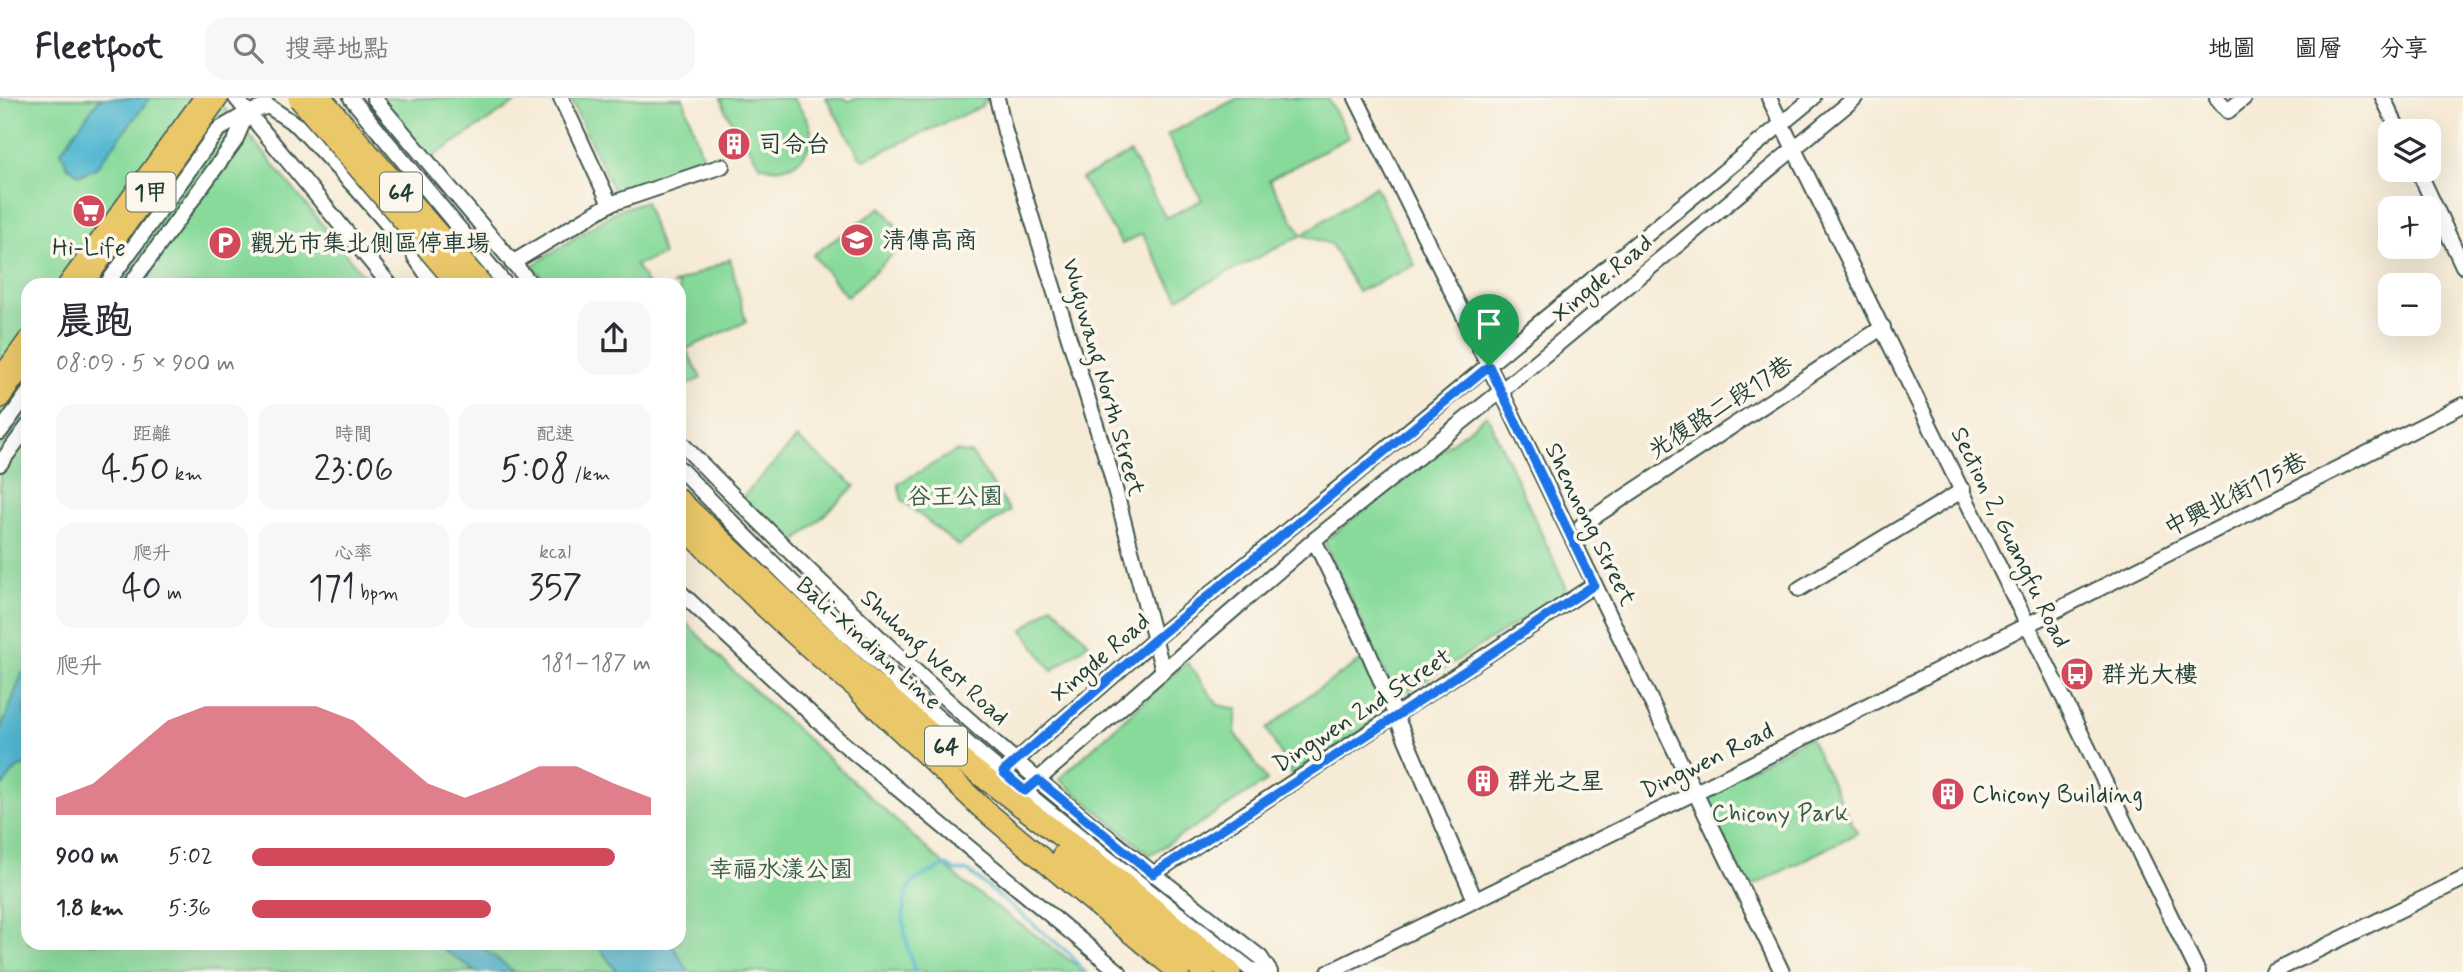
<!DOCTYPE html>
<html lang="zh-TW">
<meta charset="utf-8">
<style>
:root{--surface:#fff;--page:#f7f7f7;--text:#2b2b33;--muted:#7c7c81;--line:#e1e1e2;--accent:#d1495b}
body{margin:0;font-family:Mynerve,"LXGW WenKai TC",sans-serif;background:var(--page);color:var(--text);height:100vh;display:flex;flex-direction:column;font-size:26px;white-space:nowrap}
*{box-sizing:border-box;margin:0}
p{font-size:23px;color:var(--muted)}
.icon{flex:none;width:38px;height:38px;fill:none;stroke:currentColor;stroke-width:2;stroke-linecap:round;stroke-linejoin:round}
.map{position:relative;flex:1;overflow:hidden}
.drawer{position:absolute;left:21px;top:180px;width:665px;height:672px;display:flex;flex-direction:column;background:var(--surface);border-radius:21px;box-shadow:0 7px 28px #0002}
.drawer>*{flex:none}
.fabs{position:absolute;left:2378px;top:21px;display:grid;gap:14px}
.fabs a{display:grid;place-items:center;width:63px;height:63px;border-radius:14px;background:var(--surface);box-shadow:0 7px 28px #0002;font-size:35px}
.pin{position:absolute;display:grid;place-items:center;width:60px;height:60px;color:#fff;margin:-72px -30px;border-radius:50% 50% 50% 0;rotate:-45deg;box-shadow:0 0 7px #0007}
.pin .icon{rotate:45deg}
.round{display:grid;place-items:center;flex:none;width:74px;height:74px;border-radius:21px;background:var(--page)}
.headline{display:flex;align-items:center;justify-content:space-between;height:119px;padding:0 35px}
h1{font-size:38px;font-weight:600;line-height:52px}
.figures{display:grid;grid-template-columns:repeat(3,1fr);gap:10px;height:119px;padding:7px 35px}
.figures div{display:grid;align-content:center;border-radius:18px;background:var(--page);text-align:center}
.figures b{font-size:35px;font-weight:600}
.figures small{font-size:19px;font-weight:400}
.figures p{font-size:19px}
.chart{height:196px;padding:14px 35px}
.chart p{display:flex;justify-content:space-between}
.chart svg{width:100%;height:126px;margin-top:7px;fill:var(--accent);opacity:.7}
ul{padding:0 35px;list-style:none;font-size:23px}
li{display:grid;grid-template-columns:112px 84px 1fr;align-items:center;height:52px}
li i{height:18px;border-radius:9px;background:var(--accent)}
header{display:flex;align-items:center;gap:42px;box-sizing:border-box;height:98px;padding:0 35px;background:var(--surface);border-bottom:2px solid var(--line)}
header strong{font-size:33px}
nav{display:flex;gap:38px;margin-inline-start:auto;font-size:24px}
.search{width:490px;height:63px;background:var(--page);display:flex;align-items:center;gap:18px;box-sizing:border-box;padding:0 24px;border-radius:21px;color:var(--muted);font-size:26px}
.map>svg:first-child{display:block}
.green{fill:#88da9b;stroke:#548c68;stroke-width:2}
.water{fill:#51b7d0;stroke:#387a82;stroke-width:2}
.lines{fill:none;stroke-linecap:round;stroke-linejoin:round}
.stream{stroke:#51b7d0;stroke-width:3.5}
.minor-casing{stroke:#3f574c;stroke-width:18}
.major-casing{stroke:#3f574c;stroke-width:21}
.highway-casing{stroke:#3f574c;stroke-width:24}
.minor{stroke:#fff;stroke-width:14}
.major{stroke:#eac769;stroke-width:18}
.highway{stroke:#eac769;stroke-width:21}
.highway-bridge-casing{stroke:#3f574c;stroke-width:24;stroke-linecap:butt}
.highway-bridge{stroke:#eac769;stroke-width:21}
.route-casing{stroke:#fff;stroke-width:14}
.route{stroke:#1a73e8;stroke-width:9}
.labels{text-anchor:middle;stroke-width:7;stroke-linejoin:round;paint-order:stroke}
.shield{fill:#fbf7ec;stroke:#61756b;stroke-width:2}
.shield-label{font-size:23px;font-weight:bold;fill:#1f3d34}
.poi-label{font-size:24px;fill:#1f3d34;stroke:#fbf7ec;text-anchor:start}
.street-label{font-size:24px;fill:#1f3d34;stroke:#fbf7ec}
.park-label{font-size:24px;fill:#345c49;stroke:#fbf7ec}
</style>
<header>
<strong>Fleetfoot</strong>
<div class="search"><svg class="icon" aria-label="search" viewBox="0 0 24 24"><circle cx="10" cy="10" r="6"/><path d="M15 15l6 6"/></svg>搜尋地點</div>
<nav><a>地圖</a><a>圖層</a><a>分享</a></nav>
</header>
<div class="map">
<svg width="2463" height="874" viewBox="0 0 2463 874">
<rect width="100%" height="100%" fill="#fbf7ec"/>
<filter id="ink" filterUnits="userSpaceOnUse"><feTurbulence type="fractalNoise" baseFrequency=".0143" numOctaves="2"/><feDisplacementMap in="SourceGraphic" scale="14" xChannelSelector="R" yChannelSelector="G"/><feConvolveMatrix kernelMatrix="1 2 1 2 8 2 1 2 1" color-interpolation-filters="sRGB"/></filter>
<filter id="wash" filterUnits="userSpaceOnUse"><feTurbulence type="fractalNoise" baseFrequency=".00686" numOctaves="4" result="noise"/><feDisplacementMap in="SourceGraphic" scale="28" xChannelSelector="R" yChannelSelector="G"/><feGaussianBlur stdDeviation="1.57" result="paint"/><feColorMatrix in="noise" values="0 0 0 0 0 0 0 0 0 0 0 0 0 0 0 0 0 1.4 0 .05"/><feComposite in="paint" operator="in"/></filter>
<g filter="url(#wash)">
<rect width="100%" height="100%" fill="#f6ebd7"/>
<g class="green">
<path d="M0,0H216L264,55L371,187H28V845H679V517L731,571L965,786L1086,874H0Z"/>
<path d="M378,0H522L428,62Z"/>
<path d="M570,0H683L704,63L614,94Z"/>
<path d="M721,0H793C798,9 808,19 810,29C816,48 800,67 782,70C774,72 767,69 760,67L726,14Z"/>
<path d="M826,0H844L849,3L857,0H986L981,9L865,61L860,59Z"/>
<path d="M1238,0H1328L1349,39L1269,82L1302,137L1375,88L1415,167L1358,194L1331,146L1302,137L1178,200L1142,136L1122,146L1081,81L1130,55L1166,120L1202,102L1167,37Z"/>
<path d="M645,103L663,157L636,167L648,187H549L532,168L616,113Z"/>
<path d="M881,109L908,142L847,199L813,157Z"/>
<path d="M730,161L746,224L686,251L701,280L679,291V187H672Z"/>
<path d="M1487,317L1568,493L1396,600L1324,443Z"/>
<path d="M797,340L855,388L789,450L741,401Z"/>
<path d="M956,353L972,356L1010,413L958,448L902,402L898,386Z"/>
<path d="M1052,507L1089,545L1052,573L1023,532Z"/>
<path d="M1362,562L1385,618L1292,678L1267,631L1312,595Z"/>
<path d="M1187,564L1218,607L1237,611L1235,634L1267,683L1150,757L1059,681Z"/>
<path d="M1809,639L1857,735L1747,791L1703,696Z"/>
</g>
<g class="water">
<path d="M100,0H150L96,70L80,77L67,68L61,53Z"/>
<path d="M28,570V600L24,613L28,628V666L17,670L0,691V634L22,576Z"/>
<path d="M424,845H477L514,874H476L440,849Z"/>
<path d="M596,845H671L689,874H617Z"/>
</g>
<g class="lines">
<path class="stream" d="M915,874C907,851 893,799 917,781C926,775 938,772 947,767L956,773H968L1071,857L1083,874"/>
</g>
</g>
<g filter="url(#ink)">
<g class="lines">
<defs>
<g id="minor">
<path d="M236,0L390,187"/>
<path d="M351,0L506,187"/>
<path d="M374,0L532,187"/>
<path d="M561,0L610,106"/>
<path d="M997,0L1005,34L1110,372L1163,573"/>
<path d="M1356,0L1501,293L1782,874"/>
<path d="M1769,0L2198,874"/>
<path d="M2217,0L2228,13L2244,0"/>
<path d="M2383,0L2399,33"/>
<path d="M2418,72L2463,168"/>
<path d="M409,139L415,159L434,187"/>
<path d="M512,165L610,106L722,68"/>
<path d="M106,187L218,32L247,15L268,8L298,28L357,91L395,135L421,148"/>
<path d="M130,187L235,43L247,15"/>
<path d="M0,334L28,295"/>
<path d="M679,343C794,460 911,574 1037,681C1109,742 1185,800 1260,859L1270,874"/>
<path d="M0,366L28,328"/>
<path d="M679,370C747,440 816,509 888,575C1003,680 1126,776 1250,871L1258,874"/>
<path d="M1582,427L1883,229"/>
<path d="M1314,442L1365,546L1475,802"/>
<path d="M1799,491L1963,392"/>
<path d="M679,493L839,642L1119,874"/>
<path d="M1003,674L1154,542L1813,0"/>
<path d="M1025,693L1314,442L1501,293L1855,0"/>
<path d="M1153,776L1594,487"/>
<path d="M1329,874L1696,694L2463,307"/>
<path d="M2273,874L2463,781"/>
</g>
<g id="major">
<path d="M67,187L203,0"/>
<path d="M83,187L219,0"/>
<path d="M0,280L28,241"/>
<path d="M0,301L28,262"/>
</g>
<g id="highway">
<path d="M679,402L871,584L966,666L1116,780L1230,874"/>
<path d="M679,423C740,487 803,547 872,602"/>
<path d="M860,594L982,710L1085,797L1179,874"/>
<path d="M1063,757L1204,874"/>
</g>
</defs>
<use href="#minor" class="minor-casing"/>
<use href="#major" class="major-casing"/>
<use href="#highway" class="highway-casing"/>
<use href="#minor" class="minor"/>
<use href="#major" class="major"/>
<use href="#highway" class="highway"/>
<defs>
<g id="highway-bridge">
<path d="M299,0L459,187"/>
<path d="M321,0L482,187"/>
</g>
</defs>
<use href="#highway-bridge" class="highway-bridge-casing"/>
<use href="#highway-bridge" class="highway-bridge"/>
</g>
</g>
<g class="lines" filter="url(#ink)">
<defs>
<path id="route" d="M1489,268L1594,487L1395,619L1153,776L1038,682L1025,693L1003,674L1154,542Z"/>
</defs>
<use href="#route" class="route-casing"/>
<use href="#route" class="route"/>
</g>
<defs>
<symbol id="building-disc" viewBox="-11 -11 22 22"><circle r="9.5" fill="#d1495b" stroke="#fbf7ec"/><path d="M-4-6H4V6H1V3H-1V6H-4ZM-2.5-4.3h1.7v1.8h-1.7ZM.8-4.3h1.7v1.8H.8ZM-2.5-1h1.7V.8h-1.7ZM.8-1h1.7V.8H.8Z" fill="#fff"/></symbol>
<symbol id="supermarket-disc" viewBox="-11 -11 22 22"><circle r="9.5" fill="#d1495b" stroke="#fbf7ec"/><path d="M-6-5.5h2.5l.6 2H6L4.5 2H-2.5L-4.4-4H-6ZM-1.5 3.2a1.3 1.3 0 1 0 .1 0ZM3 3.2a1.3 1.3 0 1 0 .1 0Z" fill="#fff"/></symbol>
<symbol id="school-disc" viewBox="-11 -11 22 22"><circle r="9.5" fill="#d1495b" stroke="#fbf7ec"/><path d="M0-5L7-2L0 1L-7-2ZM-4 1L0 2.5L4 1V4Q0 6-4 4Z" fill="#fff"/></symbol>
<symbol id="parking-disc" viewBox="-11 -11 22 22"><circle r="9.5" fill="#d1495b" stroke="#fbf7ec"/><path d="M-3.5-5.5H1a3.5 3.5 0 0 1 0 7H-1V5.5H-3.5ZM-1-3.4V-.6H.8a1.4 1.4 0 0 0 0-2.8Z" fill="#fff"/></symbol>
<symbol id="bus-disc" viewBox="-11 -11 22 22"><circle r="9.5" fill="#d1495b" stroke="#fbf7ec"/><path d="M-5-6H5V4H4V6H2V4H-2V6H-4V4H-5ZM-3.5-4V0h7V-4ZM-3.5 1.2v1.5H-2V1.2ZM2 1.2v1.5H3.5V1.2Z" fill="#fff"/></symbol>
</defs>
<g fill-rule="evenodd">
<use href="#building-disc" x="715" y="27" width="38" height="38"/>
<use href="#supermarket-disc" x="70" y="94" width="38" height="38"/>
<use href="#school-disc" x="838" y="123" width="38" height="38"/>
<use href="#parking-disc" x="206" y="126" width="38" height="38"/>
<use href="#bus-disc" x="2058" y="557" width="38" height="38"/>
<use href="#building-disc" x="1464" y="664" width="38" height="38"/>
<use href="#building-disc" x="1929" y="677" width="38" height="38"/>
</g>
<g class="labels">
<g class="shield">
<rect x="126.5" y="74.5" width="49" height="39" rx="5"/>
<rect x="380" y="74.5" width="42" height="39" rx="5"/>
<rect x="925" y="628.5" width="42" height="39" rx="5"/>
</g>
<g class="shield-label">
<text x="151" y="102">1甲</text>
<text x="401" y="102">64</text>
<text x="946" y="656">64</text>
</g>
<g class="poi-label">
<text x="758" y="54">司令台</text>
<text x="882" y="150">清傳高商</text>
<text x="250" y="153">觀光市集北側區停車場</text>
<text x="89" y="157" text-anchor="middle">Hi-Life</text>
<text x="2102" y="584">群光大樓</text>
<text x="1508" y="691">群光之星</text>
<text x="1972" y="704">Chicony Building</text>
</g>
<g class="street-label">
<text transform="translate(1602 180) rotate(-40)" y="8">Xingde Road</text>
<text transform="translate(1104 279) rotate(74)" y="8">Wuguwang North Street</text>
<text transform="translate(1720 309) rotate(-33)" y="8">光復路二段17巷</text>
<text transform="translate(2235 396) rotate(-27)" y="8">中興北街175巷</text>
<text transform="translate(1591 426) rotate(64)" y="8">Shennong Street</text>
<text transform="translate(2011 439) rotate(64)" y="8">Section 2, Guangfu Road</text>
<text transform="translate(869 545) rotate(42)" y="8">Bali-Xindian Line</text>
<text transform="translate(935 559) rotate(42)" y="8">Shuhong West Road</text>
<text transform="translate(1100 559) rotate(-41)" y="8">Xingde Road</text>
<text transform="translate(1362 612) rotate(-33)" y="8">Dingwen 2nd Street</text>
<text transform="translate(1707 662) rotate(-26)" y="8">Dingwen Road</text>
</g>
<g class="park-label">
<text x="955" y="406">谷王公園</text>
<text x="1780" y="723">Chicony Park</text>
<text x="781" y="779">幸福水漾公園</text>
</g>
</g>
</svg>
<div class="fabs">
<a><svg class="icon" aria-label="layers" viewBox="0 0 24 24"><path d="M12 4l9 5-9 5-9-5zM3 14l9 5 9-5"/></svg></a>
<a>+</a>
<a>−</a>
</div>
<div class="pin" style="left:1489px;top:268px;background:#1e9e55"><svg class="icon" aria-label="arrive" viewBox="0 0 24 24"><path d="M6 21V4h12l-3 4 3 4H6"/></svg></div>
<section class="drawer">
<div class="headline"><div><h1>晨跑</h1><p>08:09 · 5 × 900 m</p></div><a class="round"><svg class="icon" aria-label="share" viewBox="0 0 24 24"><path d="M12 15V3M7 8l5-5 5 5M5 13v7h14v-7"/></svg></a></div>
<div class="figures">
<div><p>距離</p><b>4.50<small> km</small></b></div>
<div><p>時間</p><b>23:06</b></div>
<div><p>配速</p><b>5:08<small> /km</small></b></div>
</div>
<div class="figures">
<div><p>爬升</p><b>40<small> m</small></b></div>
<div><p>心率</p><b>171<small> bpm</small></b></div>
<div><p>kcal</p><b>357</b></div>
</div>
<div class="chart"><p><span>爬升</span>181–187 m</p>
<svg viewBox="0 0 160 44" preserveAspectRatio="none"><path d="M0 44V38L10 33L20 22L30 11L40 6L50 6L60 6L70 6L80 11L90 22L100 33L110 38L120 33L130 27L140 27L150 33L160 38V44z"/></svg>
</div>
<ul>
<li><b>900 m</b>5:02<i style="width:91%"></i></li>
<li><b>1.8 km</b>5:36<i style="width:60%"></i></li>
</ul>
</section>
</div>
